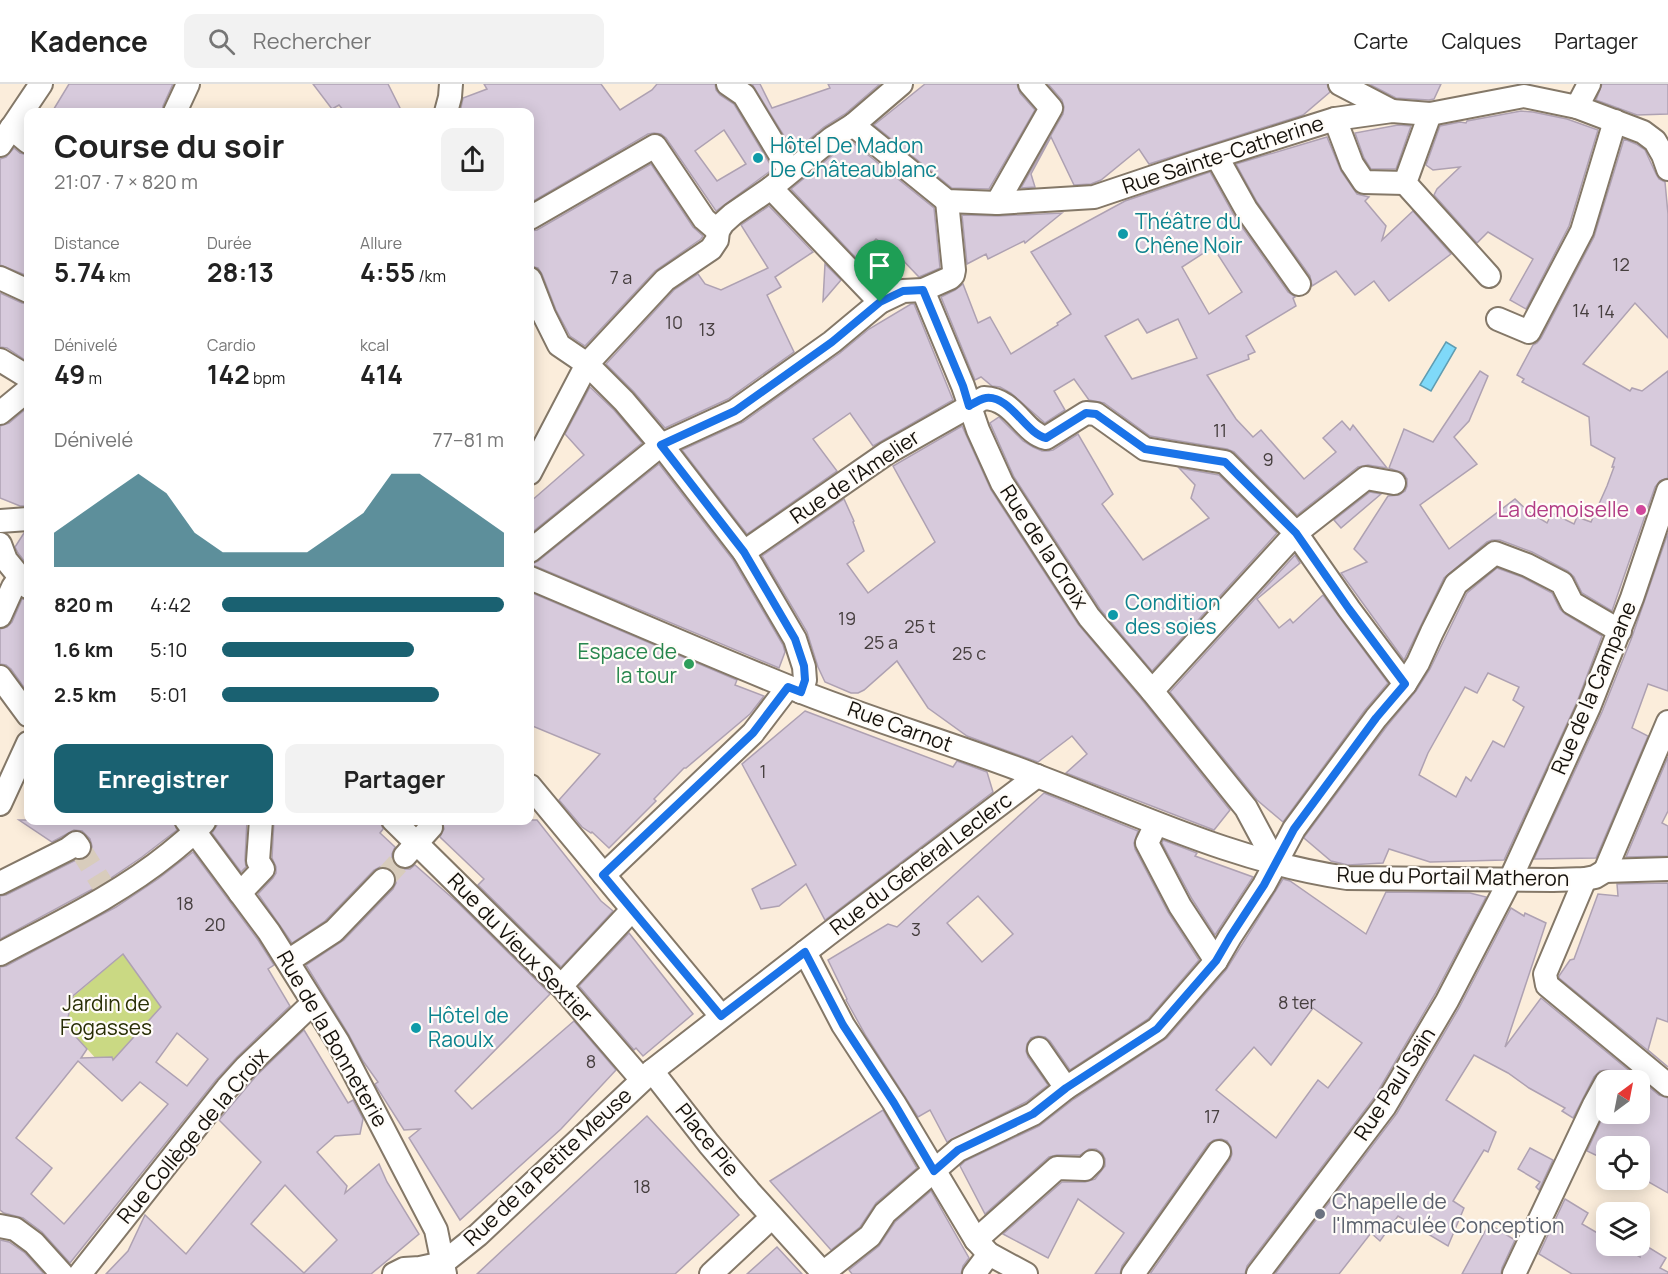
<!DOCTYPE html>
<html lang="fr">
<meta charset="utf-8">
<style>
:root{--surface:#fff;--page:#f2f2f2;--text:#222;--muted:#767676;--line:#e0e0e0;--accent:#1a6171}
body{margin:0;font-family:Manrope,sans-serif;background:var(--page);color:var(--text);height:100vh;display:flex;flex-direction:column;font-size:22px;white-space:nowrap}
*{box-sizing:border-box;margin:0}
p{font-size:20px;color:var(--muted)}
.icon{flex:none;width:33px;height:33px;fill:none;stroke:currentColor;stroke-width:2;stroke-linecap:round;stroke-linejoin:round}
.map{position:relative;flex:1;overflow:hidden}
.details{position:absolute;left:24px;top:24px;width:510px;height:717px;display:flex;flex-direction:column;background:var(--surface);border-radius:12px;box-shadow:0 3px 15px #0003}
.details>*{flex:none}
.needle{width:39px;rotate:32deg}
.tools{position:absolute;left:1596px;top:986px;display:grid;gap:12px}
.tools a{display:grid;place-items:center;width:54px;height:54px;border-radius:12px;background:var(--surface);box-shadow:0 3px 15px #0003;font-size:30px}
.pin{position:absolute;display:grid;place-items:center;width:51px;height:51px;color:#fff;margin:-62px -26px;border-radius:50% 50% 50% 0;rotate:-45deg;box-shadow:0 0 6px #0007}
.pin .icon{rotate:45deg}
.round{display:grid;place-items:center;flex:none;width:63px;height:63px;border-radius:12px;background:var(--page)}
.overview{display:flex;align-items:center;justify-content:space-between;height:102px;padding:0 30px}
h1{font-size:33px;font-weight:700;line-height:45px}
.figures{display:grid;grid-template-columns:repeat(3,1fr);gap:9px;height:102px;padding:6px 30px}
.figures div{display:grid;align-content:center}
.figures b{font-size:26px;font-weight:700}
.figures small{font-size:16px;font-weight:400}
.figures p{font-size:16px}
.chart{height:168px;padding:12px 30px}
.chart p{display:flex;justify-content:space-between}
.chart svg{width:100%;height:108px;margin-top:6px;fill:var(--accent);opacity:.7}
.action{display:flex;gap:12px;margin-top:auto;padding:12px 30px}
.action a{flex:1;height:69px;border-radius:12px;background:var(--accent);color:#fff;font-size:24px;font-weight:700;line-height:69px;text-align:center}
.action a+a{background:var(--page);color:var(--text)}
ul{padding:0 30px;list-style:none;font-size:20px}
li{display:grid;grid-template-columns:96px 72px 1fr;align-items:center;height:45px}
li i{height:15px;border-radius:8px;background:var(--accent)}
header{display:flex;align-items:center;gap:36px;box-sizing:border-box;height:84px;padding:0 30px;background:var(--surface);border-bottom:2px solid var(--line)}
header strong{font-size:28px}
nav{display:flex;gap:33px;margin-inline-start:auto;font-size:21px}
.search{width:420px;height:54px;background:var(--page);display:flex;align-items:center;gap:15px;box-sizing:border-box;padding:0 21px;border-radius:12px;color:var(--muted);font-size:22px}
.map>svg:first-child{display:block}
.green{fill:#cad983}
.water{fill:#7fd9f9;stroke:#5f9db2;stroke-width:1.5}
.building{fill:#d7cadc;stroke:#aea1b2;stroke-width:1.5;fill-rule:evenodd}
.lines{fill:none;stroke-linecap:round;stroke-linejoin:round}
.minor-tunnel{stroke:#d8ccbc;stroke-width:22;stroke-dasharray:22 11;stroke-linecap:butt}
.minor-casing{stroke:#847868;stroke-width:26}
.minor{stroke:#fff;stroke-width:22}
.route-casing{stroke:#fff;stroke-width:12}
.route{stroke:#1a73e8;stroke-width:8}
.culture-dot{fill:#0f9aa8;stroke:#fffcf8;stroke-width:2}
.hotel-dot{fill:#d1479c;stroke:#fffcf8;stroke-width:2}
.leisure-dot{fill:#2e9e5b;stroke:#fffcf8;stroke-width:2}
.worship-dot{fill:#6b7280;stroke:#fffcf8;stroke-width:2}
.labels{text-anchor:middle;stroke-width:4.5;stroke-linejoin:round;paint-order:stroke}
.number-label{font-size:18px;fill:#463f3f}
.culture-label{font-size:21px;fill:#0d838f;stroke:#fffcf8;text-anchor:start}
.street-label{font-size:21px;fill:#15110b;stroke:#fffcf8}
.hotel-label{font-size:21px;fill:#b23c85;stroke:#fffcf8;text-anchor:end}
.leisure-label{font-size:21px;fill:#27864d;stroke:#fffcf8;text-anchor:end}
.park-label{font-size:21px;fill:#282e04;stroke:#fffcf8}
.worship-label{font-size:21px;fill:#5b616d;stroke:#fffcf8;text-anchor:start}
</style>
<header>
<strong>Kadence</strong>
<div class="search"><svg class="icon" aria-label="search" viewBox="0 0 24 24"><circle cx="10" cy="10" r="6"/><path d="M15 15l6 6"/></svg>Rechercher</div>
<nav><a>Carte</a><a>Calques</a><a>Partager</a></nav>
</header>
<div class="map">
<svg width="1668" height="1190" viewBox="0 0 1668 1190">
<rect width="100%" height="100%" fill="#fbeddb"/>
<path class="green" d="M123,870L161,923L112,978H99L62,937L69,931L70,925L66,919Z"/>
<path class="water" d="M1446,258L1456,264L1431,307L1420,301Z"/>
<g class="building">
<path d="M69,0H173L163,22L162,28H52Z"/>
<path d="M313,0H388L402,28H345L339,21L332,25Z"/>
<path d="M484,0H601L620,26L652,6L657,0H715L716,6L720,11L734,20L773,85L716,127L666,54L661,50L654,49L648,50L530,119V28H460L463,14L487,5ZM724,46L746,80L717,97L695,67Z"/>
<path d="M752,0H760L772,24L830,4L828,0H880L845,30L824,43L794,68Z"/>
<path d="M925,0H1017L1020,9L1035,26L989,105L952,104L874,41Z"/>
<path d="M1048,0H1327L1330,8L1303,31L1149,80L1139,65L1101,96L1091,100L1074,101L1051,53L1031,90L1035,103L1021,104L1063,30L1064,23L1062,16Z"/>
<path d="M1369,0H1441L1434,15L1429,16L1396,14Z"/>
<path d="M1602,0H1668V30L1637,31L1596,16Z"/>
<path d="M1521,27L1533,28L1567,35L1598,46L1569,142L1526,225L1510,216L1533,175L1488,148L1477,159L1434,111L1437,105L1460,83L1433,86L1426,81L1440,42L1460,38L1466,39L1467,37Z"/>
<path d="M1398,41L1411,42L1396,85H1371L1364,74L1355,49Z"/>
<path d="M1327,53L1341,87L1357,110L1369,113L1365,117L1386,142L1382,156L1413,127L1451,170L1389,217L1374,197L1355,211L1336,187L1312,202L1310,192L1257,118L1236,80Z"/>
<path d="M1624,55L1636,60L1645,66L1656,90L1659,95L1665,98L1668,130V254L1635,219L1583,280L1630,307L1632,304L1642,307L1668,287V394L1660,397L1655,403L1612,527L1582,509L1574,493L1568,487L1532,468L1500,456H1492L1487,458L1444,494L1404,576L1341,489L1367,478L1354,465L1388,412L1399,411L1405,407L1407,402V395L1403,389L1389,384L1404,345L1433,358L1480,287L1488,292L1469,337L1454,353L1477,380L1420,421L1449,465L1515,415L1529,428L1547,439L1552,429L1574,440L1577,433L1591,438L1607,402L1614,383H1612L1615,374L1591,361L1589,333L1522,298L1524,295L1517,291L1533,261L1537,259L1541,254L1594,153Z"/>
<path d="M852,58L934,124L940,184L919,193L895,168L876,155L858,176L791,105L840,65Z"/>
<path d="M14,64L20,69L28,71V192L0,181V75L6,73Z"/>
<path d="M651,80L693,143L703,152L701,155L655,187L585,262L570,252L556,226L542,190L538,184L530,182V147L537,146Z"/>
<path d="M1210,88L1235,133L1288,208L1295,213L1293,214L1296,222L1246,252L1255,268L1248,271L1249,275L1207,291L1236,335L1253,353L1261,346L1304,395L1336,368L1323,354L1342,337L1350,346L1353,341L1387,384L1368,381L1358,383L1297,431L1234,368L1227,365L1150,352L1104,319L1089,316L1074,295L1054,307L1065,326L1045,339L1011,309L1000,303L992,302L981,293L975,296L941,213L955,206L963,200L978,239L990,233L1011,270L1058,241L1057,239L1071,230L1031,168L1125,117ZM1213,163L1242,208L1209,230L1182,183ZM1138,235L1147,249L1178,235L1197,274L1132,295L1105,252Z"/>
<path d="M769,122L813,168L775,193L781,203L767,211L794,268L728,315L665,344L634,308L606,280L674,206L698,190L705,200L721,206L768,184L741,141Z"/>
<path d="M1062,129L1025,159L1024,157L988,175L986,170L967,180L962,131L998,132Z"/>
<path d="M825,180L841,196L823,217Z"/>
<path d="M0,209L22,219L28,220V278L7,264L0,263Z"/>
<path d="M911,220H914L953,316L873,362L850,329L813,355L837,387L747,450L682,366L743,338L840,269L869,245Z"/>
<path d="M590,303L614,326L642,359L530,450V418L584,371L565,350Z"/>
<path d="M28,323V422H20L0,414V342L9,339Z"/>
<path d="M999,333L1023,357L1033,363L1042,367H1048L1053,366L1078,350L1113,410L1102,420L1143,476L1209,434L1191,414L1195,401L1179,384L1219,391L1277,449L1152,587L1100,525L1014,393L990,339Z"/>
<path d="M962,342L991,406L1078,540L1142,616L1230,726L1214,746L1066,689L1087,670L1072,652L1038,678L967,652L928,624L897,577L864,606L858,609H851L825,598L818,583L807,548L762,472L844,415L854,437L853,438L864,467L847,480L868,509L935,458L893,382Z"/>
<path d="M659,380L733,476L783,561L785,568L779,584L535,482L530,481L538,477Z"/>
<path d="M1370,408L1381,410L1341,444L1334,436Z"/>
<path d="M28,448V482L18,469L15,463L24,449Z"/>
<path d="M1668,449V607L1648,600L1632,644L1648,652L1596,774L1534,775L1602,628L1632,553Z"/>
<path d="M1295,471L1300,479L1257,515L1279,544L1290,535L1293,539L1323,511L1388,599L1365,626L1283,738L1257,716L1170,608Z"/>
<path d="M1497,484L1522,493L1552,509L1560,525L1565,530L1602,552L1577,618L1504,776L1430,778L1389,765L1383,779L1348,781L1331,777L1304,754L1305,752L1387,642L1416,607L1430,585L1467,509ZM1488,589L1519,603L1513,616L1524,623L1504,663L1493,657L1471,697L1466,693L1456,713L1419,691L1428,669L1465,603L1477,609Z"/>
<path d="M530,508L737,596L735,601L764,612L750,630L686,684H684L654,715L656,717L609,764L592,748L591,749L582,743L559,716L600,670L530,641Z"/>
<path d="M22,515L28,516V609L11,585L6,581L0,580V545L7,543L12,538Z"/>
<path d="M805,627L953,683L957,677L987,688L993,708L825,836L806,800L779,822L761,825L752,805L796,781L742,680Z"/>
<path d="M1668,673V727L1662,739L1668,742V772L1626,773Z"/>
<path d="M1044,709L1138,747L1134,759L1135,765L1168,828L1199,876L1148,935L1070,986L1050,957L1045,953L1038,952L1031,954L1027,960L1026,967L1028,973L1048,1001L1026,1018L947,1058L930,1026L918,1033L866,952L846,916L847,915L828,876L888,840L897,843ZM978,812L1013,850L982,878L947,839Z"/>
<path d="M19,736H173L177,746L142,773L102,800L0,855V812L6,811L76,776H81L87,774L92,768V762L90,755L82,747L74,746L52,758Z"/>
<path d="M217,736H247L245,776L246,783L241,788L212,749L217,741Z"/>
<path d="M274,736H380L383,745L380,749L395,763L392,770V776L396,782L403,785H410L415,781L458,819L550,910L455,1007L472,1025L574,937L616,986L561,1045L460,1136L409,1054L420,1045L404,1046L376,1002L375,1000L378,998L363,977L349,951L306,881L344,856L393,805L396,799V792L392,786L387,783H380L374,786L325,837L292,859L258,810L273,794L276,789V783L272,774Z"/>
<path d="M442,736H537L601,817L613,827L561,883L478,801L484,795L440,753L444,745Z"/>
<path d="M1163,756L1197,769L1195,772L1253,793L1215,851L1192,815L1162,759Z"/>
<path d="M193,768L258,856L274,881L268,885L290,922L237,973L216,996L70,1179L42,1148L23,1134L4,1129L0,1126V883L6,882L116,823L158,795ZM123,870L161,923L113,976L112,973L81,974L87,965L66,942L73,912ZM177,949L208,975L187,1002L156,978ZM78,977L122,1017L140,998L168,1020L64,1140L31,1110L52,1084L16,1054Z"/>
<path d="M1283,795L1290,797L1366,850L1386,808L1470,809L1486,813L1435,910L1374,1014L1247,1182L1245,1190H1150L1230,1076L1232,1070L1231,1063L1227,1057L1221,1055L1214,1056L1208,1060L1122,1182L1120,1190H1095L1124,1149L1078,1115L1048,1174L1003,1150L1062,1098H1085L1095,1095L1105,1082V1075L1102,1069L1096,1065H1089L1080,1071H1057L1049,1073L985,1130L960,1082L965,1077L1039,1042L1074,1015L1167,954L1226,886ZM1313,924L1362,959L1328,1004L1318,996L1276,1054L1216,1006L1254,963L1271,981Z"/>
<path d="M1668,799V938L1657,934L1648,966L1668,983L1559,894V892L1570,876L1574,875L1598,810L1618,812L1617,800Z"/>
<path d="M1511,824L1524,832L1525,829L1546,839L1505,963L1541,914L1659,1011L1668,1014V1109L1640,1093V1062H1606V1076L1587,1067L1606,1026V1029H1640V996H1619L1617,992L1612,987L1606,986L1600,987L1594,993L1573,1034L1562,1027L1565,1024L1529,1004L1508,989L1474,971L1446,1016L1496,1048L1488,1068L1484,1066L1453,1117L1464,1124L1448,1162L1398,1132L1380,1157L1371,1149L1339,1190H1275L1397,1029L1459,924Z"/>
<path d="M629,849L693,930L643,972L636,964L634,966L579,902Z"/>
<path d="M304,946L348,1019L353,1016L363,1035L360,1050L335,1052L317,1068L347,1102L345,1109L379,1080L387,1098L419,1150L371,1190H106L128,1167L145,1131L186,1170L261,1078L219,1036L256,992ZM285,1101L337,1156L304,1189L251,1140Z"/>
<path d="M883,1026L917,1084L876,1119L860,1143L831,1166L770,1097Z"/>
<path d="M647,1032L739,1131L675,1190H477Z"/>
<path d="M1530,1064L1553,1076L1539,1106L1536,1103L1540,1098L1518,1085Z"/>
<path d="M931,1107L969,1174L963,1182L961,1190H852L849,1186L879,1162L895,1138Z"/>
<path d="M1565,1115L1588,1129L1582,1140L1606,1154V1161H1619L1640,1173V1158L1666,1174L1660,1184L1668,1188V1190H1572L1539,1170Z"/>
<path d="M1489,1140L1515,1156L1502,1184L1501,1190H1462Z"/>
<path d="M0,1156L9,1158L25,1169L44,1190H0Z"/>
<path d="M777,1163L802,1190H747Z"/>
</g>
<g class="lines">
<g class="minor-tunnel">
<path d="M79,763L104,803"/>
<path d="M383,796L405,772"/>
</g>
<defs>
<g id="minor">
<path d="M728,0L744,11L790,87"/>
<path d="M1340,0L1392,27"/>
<path d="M1577,23L1589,0"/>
<path d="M175,28L188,0"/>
<path d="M446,28L450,13L451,0"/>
<path d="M1430,30L1405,99L1489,192"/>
<path d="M1335,35L1352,80L1364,98L1405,99"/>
<path d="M853,41L947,117L997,119L1094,113L1195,79L1335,35L1392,27L1430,30L1524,12L1577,23L1643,48L1655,57L1663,71L1668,85"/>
<path d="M11,44L28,58"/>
<path d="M0,61L41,0"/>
<path d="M1217,73L1246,125L1299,200"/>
<path d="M771,104L880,218"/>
<path d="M997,119L1051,24L1030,0"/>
<path d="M530,134L655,62L704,135L718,147"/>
<path d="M0,194L28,207"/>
<path d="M530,195L544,231L559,261L587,280L624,317L667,368L744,468L795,555L804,583L805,596L801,608"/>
<path d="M923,206L963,302L978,346L1002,399L1089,533L1152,607L1246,724L1276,780"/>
<path d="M1498,235L1529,248L1582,147L1615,37"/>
<path d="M0,276L28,293"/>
<path d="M0,329L28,306"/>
<path d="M530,389L587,280L665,196L711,165L717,156L718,147L723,139L733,130L771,104L832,54L853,41L901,0"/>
<path d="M0,437L28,435"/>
<path d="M0,460L6,476L28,503"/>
<path d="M530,467L661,361L735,327L832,258L880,218L903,207L923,206L950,194L953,191L954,186L947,117"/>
<path d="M744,468L887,369L984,314C1015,315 1023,349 1046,354L1086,329L1096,330L1145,365L1225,378L1296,449L1366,394L1394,399"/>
<path d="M530,494C616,530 702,568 789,603C870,636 955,660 1037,692C1140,731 1236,778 1347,794L1553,796L1585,795L1595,793L1605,787L1668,785"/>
<path d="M0,532L13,503L20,493"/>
<path d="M0,593L28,631"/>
<path d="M1152,607L1296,449L1349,525L1405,600"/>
<path d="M530,702L721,932"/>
<path d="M0,720L28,659"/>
<path d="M186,736L269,848L338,958L436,1146L445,1190"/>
<path d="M393,736L561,902L642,996"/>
<path d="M1156,740L1147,759L1180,822L1216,877"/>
<path d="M405,772L431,743"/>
<path d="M1605,787L1668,638"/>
<path d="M604,791L753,649L788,603"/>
<path d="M1585,795L1545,890L1547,901L1668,1001"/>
<path d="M0,799L68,765L76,759L79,763"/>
<path d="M240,809L263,785L258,777L261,736"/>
<path d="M805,868L843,941L894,1019L976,1156L989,1170L1026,1190"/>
<path d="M0,870C58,839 118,811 170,769C182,759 194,750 204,738"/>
<path d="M288,877L334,847L383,796"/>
<path d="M561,902L632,826"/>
<path d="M1039,965L1066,1004"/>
<path d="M652,987L709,1060L749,1107L824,1190"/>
<path d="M0,1142L15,1145L34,1159L62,1190"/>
<path d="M976,1156L1057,1084L1085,1085L1092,1078"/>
<path d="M823,1189L870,1152L885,1129L958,1066L1033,1030L1066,1004L1157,945L1216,877L1230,853L1264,801L1294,745L1376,634L1405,600L1418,579L1432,548L1456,500L1495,469L1527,481L1562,499L1572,519L1620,547"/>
<path d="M80,1190L227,1004L246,983L313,919"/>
<path d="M394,1190L404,1185L420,1184L443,1179L478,1151L652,987L827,851L1037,692"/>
<path d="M711,1190L772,1133"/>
<path d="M974,1190L989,1170"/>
<path d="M1133,1190L1219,1068"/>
<path d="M1258,1190L1385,1022L1447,917L1510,796L1589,623L1632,514L1668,407"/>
<path d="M1514,1190L1594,1021L1606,999"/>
</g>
</defs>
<use href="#minor" class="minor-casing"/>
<use href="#minor" class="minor"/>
</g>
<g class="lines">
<defs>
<path id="route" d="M923,206L963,302L969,322C974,319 980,315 986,314C1010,311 1026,350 1046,354L1086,329L1096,330L1145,365L1225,378L1296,449L1349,525L1405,600L1376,634L1294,745L1264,801L1230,853L1216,877L1157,945L1066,1004L1033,1030L958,1066L934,1087L894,1019L843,941L805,868L721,932L603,791L753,649L788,603L801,608L805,596L804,582L795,555L744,468L661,361L735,327L832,258L880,218L903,207Z"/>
</defs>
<use href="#route" class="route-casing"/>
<use href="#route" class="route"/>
</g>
<g class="culture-dot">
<circle cx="758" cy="74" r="6"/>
<circle cx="1123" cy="150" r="6"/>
<circle cx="1113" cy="531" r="6"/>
<circle cx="416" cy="944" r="6"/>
</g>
<circle class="hotel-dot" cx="1641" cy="426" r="6"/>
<circle class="leisure-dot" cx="689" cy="580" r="6"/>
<circle class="worship-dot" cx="1320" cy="1130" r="6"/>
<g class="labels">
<g class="number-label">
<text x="1621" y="187">12</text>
<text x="621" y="200">7 a</text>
<text x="1581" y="233">14</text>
<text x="1606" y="234">14</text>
<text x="674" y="245">10</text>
<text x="707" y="252">13</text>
<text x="1220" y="353">11</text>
<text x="1268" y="382">9</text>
<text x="847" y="541">19</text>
<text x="920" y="549">25 t</text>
<text x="881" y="565">25 a</text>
<text x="969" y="576">25 c</text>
<text x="763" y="694">1</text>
<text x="185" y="826">18</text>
<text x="215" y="847">20</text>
<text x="916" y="852">3</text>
<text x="1297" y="925">8 ter</text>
<text x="591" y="984">8</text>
<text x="1212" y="1039">17</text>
<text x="642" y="1109">18</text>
</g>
<g class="culture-label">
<text x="770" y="69">Hôtel De Madon<tspan x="770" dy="24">De Châteaublanc</tspan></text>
<text x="1135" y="145">Théâtre du<tspan x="1135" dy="24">Chêne Noir</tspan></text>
<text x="1125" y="526">Condition<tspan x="1125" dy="24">des soies</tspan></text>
<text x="428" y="939">Hôtel de<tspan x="428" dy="24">Raoulx</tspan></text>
</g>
<g class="street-label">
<text transform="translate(1223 71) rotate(-18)" y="7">Rue Sainte-Catherine</text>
<text transform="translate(855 393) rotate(-34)" y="7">Rue de l'Amelier</text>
<text transform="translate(1044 463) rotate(57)" y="7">Rue de la Croix</text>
<text transform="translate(1594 604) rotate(-67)" y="7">Rue de la Campane</text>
<text transform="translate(900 643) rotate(20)" y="7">Rue Carnot</text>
<text transform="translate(921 780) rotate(-37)" y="7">Rue du Général Leclerc</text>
<text transform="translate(1453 793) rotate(1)" y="7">Rue du Portail Matheron</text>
<text transform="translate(520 864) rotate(46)" y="7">Rue du Vieux Sextier</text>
<text transform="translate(332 955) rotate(60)" y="7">Rue de la Bonneterie</text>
<text transform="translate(1395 1000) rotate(-57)" y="7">Rue Paul Saïn</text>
<text transform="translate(193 1052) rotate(-50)" y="7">Rue Collège de la Croix</text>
<text transform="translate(707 1056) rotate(51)" y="7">Place Pie</text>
<text transform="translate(548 1083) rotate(-43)" y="7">Rue de la Petite Meuse</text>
</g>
<g class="hotel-label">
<text x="1629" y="433">La demoiselle</text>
</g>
<g class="leisure-label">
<text x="677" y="575">Espace de<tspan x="677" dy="24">la tour</tspan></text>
</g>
<g class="park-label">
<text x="106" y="927">Jardin de<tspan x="106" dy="24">Fogasses</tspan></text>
</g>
<g class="worship-label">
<text x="1332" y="1125">Chapelle de<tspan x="1332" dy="24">l'Immaculée Conception</tspan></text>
</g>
</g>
</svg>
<div class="tools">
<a><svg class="needle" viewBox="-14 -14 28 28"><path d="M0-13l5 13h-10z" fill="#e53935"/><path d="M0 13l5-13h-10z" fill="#767676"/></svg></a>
<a><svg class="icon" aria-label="locate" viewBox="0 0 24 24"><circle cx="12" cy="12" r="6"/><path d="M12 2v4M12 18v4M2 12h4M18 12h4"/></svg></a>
<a><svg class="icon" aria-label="layers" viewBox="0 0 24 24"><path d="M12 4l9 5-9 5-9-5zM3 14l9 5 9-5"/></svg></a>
</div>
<div class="pin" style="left:880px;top:218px;background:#1e9e55"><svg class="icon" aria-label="arrive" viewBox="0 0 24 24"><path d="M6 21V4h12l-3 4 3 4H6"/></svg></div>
<section class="details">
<div class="overview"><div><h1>Course du soir</h1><p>21:07 · 7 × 820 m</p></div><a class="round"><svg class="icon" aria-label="share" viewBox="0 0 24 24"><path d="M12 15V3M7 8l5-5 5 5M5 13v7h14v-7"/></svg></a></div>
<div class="figures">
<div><p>Distance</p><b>5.74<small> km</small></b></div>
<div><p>Durée</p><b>28:13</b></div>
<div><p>Allure</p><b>4:55<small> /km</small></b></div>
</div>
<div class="figures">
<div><p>Dénivelé</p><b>49<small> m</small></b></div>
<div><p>Cardio</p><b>142<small> bpm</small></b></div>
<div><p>kcal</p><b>414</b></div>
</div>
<div class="chart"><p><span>Dénivelé</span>77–81 m</p>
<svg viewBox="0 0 160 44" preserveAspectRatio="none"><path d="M0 44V30L10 22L20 14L30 6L40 14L50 30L60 38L70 38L80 38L90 38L100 30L110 22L120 6L130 6L140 14L150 22L160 30V44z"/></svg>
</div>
<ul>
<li><b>820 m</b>4:42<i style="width:100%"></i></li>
<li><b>1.6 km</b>5:10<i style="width:68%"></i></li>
<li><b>2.5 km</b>5:01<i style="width:77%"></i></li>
</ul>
<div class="action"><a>Enregistrer</a><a>Partager</a></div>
</section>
</div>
